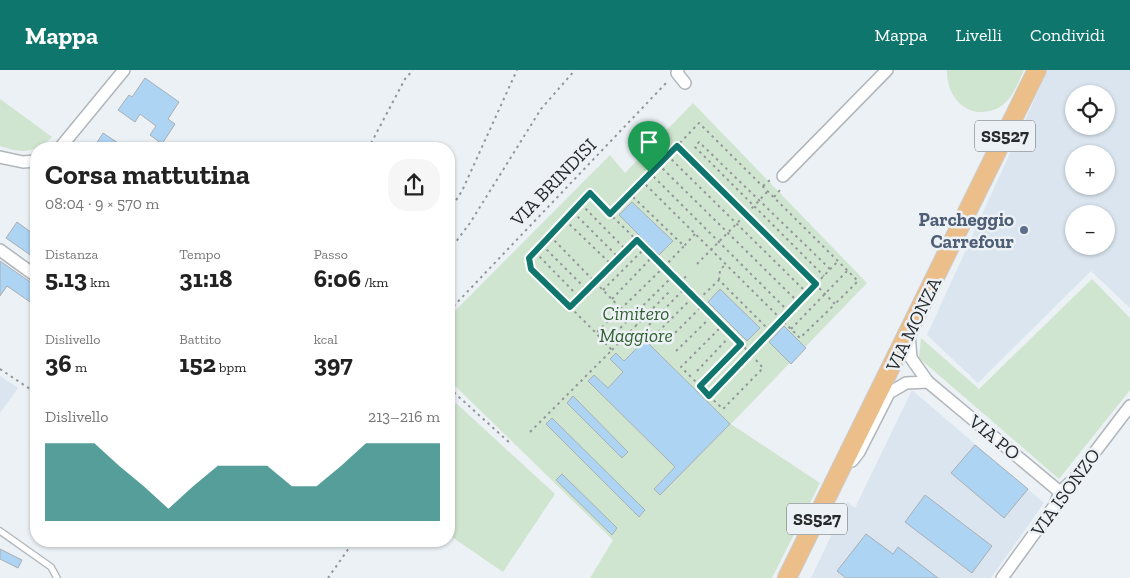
<!DOCTYPE html>
<html lang="it">
<meta charset="utf-8">
<style>
:root{--surface:#fff;--page:#f6f6f6;--text:#222;--muted:#767676;--accent:#0f766e}
body{margin:0;font-family:"Zilla Slab",serif;background:var(--page);color:var(--text);height:100vh;display:flex;flex-direction:column;font-size:19px;white-space:nowrap}
*{box-sizing:border-box;margin:0}
p{font-size:16px;color:var(--muted)}
.icon{flex:none;width:28px;height:28px;fill:none;stroke:currentColor;stroke-width:2;stroke-linecap:round;stroke-linejoin:round}
.map{position:relative;flex:1;overflow:hidden}
.details{position:absolute;left:30px;top:72px;width:425px;height:405px;display:flex;flex-direction:column;background:var(--surface);border-radius:20px;box-shadow:0 1px 4px #0004}
.details>*{flex:none}
.fabs{position:absolute;left:1065px;top:15px;display:grid;gap:10px}
.fabs a{display:grid;place-items:center;width:50px;height:50px;border-radius:50%;background:var(--surface);box-shadow:0 1px 4px #0004;font-size:25px}
.pin{position:absolute;display:grid;place-items:center;width:42px;height:42px;color:#fff;margin:-51px -21px;border-radius:50% 50% 50% 0;rotate:-45deg;box-shadow:0 0 5px #0007}
.pin .icon{rotate:45deg}
.round{display:grid;place-items:center;flex:none;width:52px;height:52px;border-radius:20px;background:var(--page)}
.headline{display:flex;align-items:center;justify-content:space-between;height:85px;padding:0 15px}
h1{font-size:28px;font-weight:700;line-height:38px}
.stats{display:grid;grid-template-columns:repeat(3,1fr);gap:8px;height:85px;padding:5px 15px}
.stats div{display:grid;align-content:center}
.stats b{font-size:25px;font-weight:700}
.stats small{font-size:14px;font-weight:400}
.stats p{font-size:14px}
.chart{height:140px;padding:10px 15px}
.chart p{display:flex;justify-content:space-between}
.chart svg{width:100%;height:90px;margin-top:5px;fill:var(--accent);opacity:.7}
header{display:flex;align-items:center;gap:30px;box-sizing:border-box;height:70px;padding:0 25px;background:var(--accent);color:#fff}
header strong{font-size:24px}
nav{display:flex;gap:28px;margin-inline-start:auto;font-size:18px}
.map>svg:first-child{display:block}
.built{fill:#dae5ef;fill-rule:evenodd}
.green{fill:#d0e5cf}
.building{fill:#aed4f4;stroke:#aaafb3}
.lines{fill:none;stroke-linecap:round;stroke-linejoin:round}
.service-casing{stroke:#b1b6ba;stroke-width:8}
.minor-casing{stroke:#b1b6ba;stroke-width:14}
.primary-casing{stroke:#cbcccc;stroke-width:20}
.path{stroke:#93979a;stroke-width:2;stroke-dasharray:2.5 4;stroke-linecap:butt}
.service{stroke:#fff;stroke-width:5.5}
.minor{stroke:#fff;stroke-width:11}
.primary{stroke:#ecbe8a;stroke-width:18}
.route-casing{stroke:#fff;stroke-width:10}
.route{stroke:#0f766e;stroke-width:6}
.service-dot{fill:#5c6f8a;stroke:#ebf1f5;stroke-width:2}
.labels{text-anchor:middle;stroke-width:5;stroke-linejoin:round;paint-order:stroke}
.shield{fill:#ebf1f5;stroke:#626668;stroke-width:1}
.shield-label{font-size:18px;font-weight:bold;fill:#282a2c}
.street-label{font-size:19px;fill:#282a2c;stroke:#ebf1f5}
.service-label{font-size:19px;font-weight:bold;fill:#4e5e75;stroke:#ebf1f5;text-anchor:end}
.park-label{font-size:19px;font-style:italic;fill:#336133;stroke:#ebf1f5}
</style>
<header>
<strong>Mappa</strong>
<nav><a>Mappa</a><a>Livelli</a><a>Condividi</a></nav>
</header>
<div class="map">
<svg width="1130" height="508" viewBox="0 0 1130 508">
<rect width="100%" height="100%" fill="#ebf1f5"/>
<g class="built">
<path d="M1048,0H1130V238L1091,201L978,313L927,265ZM1074,24H1106V56H1074ZM1074,84H1106V116H1074ZM1074,144H1106V176H1074Z"/>
<path d="M0,306L18,318L0,343Z"/>
<path d="M912,320L1044,433L991,508H811L847,432L855,438Z"/>
</g>
<g class="green">
<path d="M947,0H1024C1018,13 1012,31 998,38C969,52 946,28 947,0Z"/>
<path d="M0,29L52,67C35,83 22,84 0,76Z"/>
<path d="M693,33L867,213L731,354L820,413L772,508H590L613,470L449,310V247L610,85L625,103Z"/>
<path d="M1092,209L1130,248V320L1059,409L919,288L921,268L979,319Z"/>
<path d="M456,333L555,424L503,502L449,465V345Z"/>
</g>
<g class="building">
<path d="M145,8L179,32L168,49L175,54L162,74L150,65L156,56L140,44L135,52L118,40L129,25L132,27Z"/>
<path d="M103,63L127,79H93Z"/>
<path d="M632,132L673,171L659,185L619,145Z"/>
<path d="M17,152L36,166V189L6,168Z"/>
<path d="M0,191L36,216V236L7,216L0,226Z"/>
<path d="M720,219L760,258L747,271L708,232Z"/>
<path d="M784,256L806,278L791,294L769,272Z"/>
<path d="M645,270L730,354L660,425L654,419L675,397L588,311L594,305L608,318L623,302L610,289L616,283L624,291Z"/>
<path d="M573,326L628,382L622,388L567,333Z"/>
<path d="M552,348L645,440L639,447L546,354Z"/>
<path d="M975,375L1028,419L1004,448L951,403Z"/>
<path d="M562,404L617,458L612,465L556,410Z"/>
<path d="M925,425L992,476L972,503L905,452Z"/>
<path d="M866,464L893,484L898,477L938,508H846L837,501Z"/>
<path d="M0,479L22,490L18,498L0,489Z"/>
</g>
<g class="lines">
<defs>
<path id="service" d="M0,461L51,497L57,508"/>
<g id="minor">
<path d="M678,0L677,3L685,13"/>
<path d="M59,79L124,0"/>
<path d="M0,87L23,92L36,91"/>
<path d="M783,106L887,0"/>
<path d="M0,180L36,206"/>
<path d="M909,264L911,288L928,312L1060,422"/>
<path d="M848,390L852,391L859,382L889,323L906,313L928,312"/>
<path d="M1002,508L1055,435L1060,422L1075,408L1130,336"/>
</g>
<path id="primary" d="M787,508L1037,0"/>
</defs>
<use href="#service" class="service-casing"/>
<use href="#minor" class="minor-casing"/>
<use href="#primary" class="primary-casing"/>
<g class="path">
<path d="M368,79L405,9L413,0"/>
<path d="M667,85L807,223"/>
<path d="M658,94L798,232"/>
<path d="M649,102L789,242"/>
<path d="M641,110L677,76"/>
<path d="M763,116L770,110"/>
<path d="M767,122L754,136L824,206"/>
<path d="M629,123L610,144L664,197L684,176"/>
<path d="M774,127L780,120"/>
<path d="M581,134L627,181"/>
<path d="M449,141L462,121L517,0"/>
<path d="M573,142L619,188"/>
<path d="M610,144L590,123L529,189L531,199L570,237L637,171"/>
<path d="M565,150L612,195"/>
<path d="M695,164L684,176L629,123L641,110L800,268L835,234L677,76L699,53L858,211L835,234"/>
<path d="M550,166L637,255"/>
<path d="M542,175L587,220"/>
<path d="M449,181L470,153L541,39L575,0"/>
<path d="M535,182L579,227"/>
<path d="M697,194L754,136L695,77L699,72L830,199"/>
<path d="M673,206L605,273L596,263L664,197L693,227"/>
<path d="M719,210L720,200L725,195"/>
<path d="M679,212L688,205"/>
<path d="M603,220L645,178"/>
<path d="M612,229L653,186"/>
<path d="M570,237L596,263"/>
<path d="M449,241L668,11"/>
<path d="M649,255L685,218"/>
<path d="M791,259L848,200"/>
<path d="M770,261L719,210L697,231L750,283L838,191"/>
<path d="M658,262L693,227L697,231"/>
<path d="M666,272L702,236"/>
<path d="M612,280L671,220"/>
<path d="M676,281L712,246"/>
<path d="M0,299L36,323"/>
<path d="M697,301L731,265"/>
<path d="M700,316L681,297L722,256"/>
<path d="M449,318L511,374"/>
<path d="M709,326L723,339L763,298L750,283L709,326L700,316L741,274"/>
<path d="M449,335L456,325"/>
<path d="M530,362L612,280L605,273"/>
<path d="M328,508L354,471"/>
</g>
<use href="#service" class="service"/>
<use href="#minor" class="minor"/>
<use href="#primary" class="primary"/>
</g>
<g class="lines">
<defs>
<path id="route" d="M677,76L816,214L709,326L700,316L741,274L637,170L570,237L531,199L529,188L590,123L610,144Z"/>
</defs>
<use href="#route" class="route-casing"/>
<use href="#route" class="route"/>
</g>
<circle class="service-dot" cx="1024" cy="160" r="5"/>
<g class="labels">
<g class="shield">
<rect x="975" y="50.5" width="60" height="31" rx="4"/>
<rect x="787" y="433.5" width="60" height="31" rx="4"/>
</g>
<g class="shield-label">
<text x="1005" y="72">SS527</text>
<text x="817" y="455">SS527</text>
</g>
<g class="street-label">
<text transform="translate(553 112) rotate(-46)" y="7">VIA BRINDISI</text>
<text transform="translate(913 254) rotate(-64)" y="7">VIA MONZA</text>
<text transform="translate(995 367) rotate(39)" y="7">VIA PO</text>
<text transform="translate(1065 422) rotate(-54)" y="7">VIA ISONZO</text>
</g>
<g class="service-label">
<text x="1014" y="156">Parcheggio<tspan x="1014" dy="22">Carrefour</tspan></text>
</g>
<g class="park-label">
<text x="636" y="250">Cimitero<tspan x="636" dy="22">Maggiore</tspan></text>
</g>
</g>
</svg>
<div class="fabs">
<a><svg class="icon" aria-label="locate" viewBox="0 0 24 24"><circle cx="12" cy="12" r="6"/><path d="M12 2v4M12 18v4M2 12h4M18 12h4"/></svg></a>
<a>+</a>
<a>−</a>
</div>
<div class="pin" style="left:649px;top:102px;background:#1e9e55"><svg class="icon" aria-label="arrive" viewBox="0 0 24 24"><path d="M6 21V4h12l-3 4 3 4H6"/></svg></div>
<section class="details">
<div class="headline"><div><h1>Corsa mattutina</h1><p>08:04 · 9 × 570 m</p></div><a class="round"><svg class="icon" aria-label="share" viewBox="0 0 24 24"><path d="M12 15V3M7 8l5-5 5 5M5 13v7h14v-7"/></svg></a></div>
<div class="stats">
<div><p>Distanza</p><b>5.13<small> km</small></b></div>
<div><p>Tempo</p><b>31:18</b></div>
<div><p>Passo</p><b>6:06<small> /km</small></b></div>
</div>
<div class="stats">
<div><p>Dislivello</p><b>36<small> m</small></b></div>
<div><p>Battito</p><b>152<small> bpm</small></b></div>
<div><p>kcal</p><b>397</b></div>
</div>
<div class="chart"><p><span>Dislivello</span>213–216 m</p>
<svg viewBox="0 0 160 44" preserveAspectRatio="none"><path d="M0 44V6L10 6L20 6L30 17L40 27L50 38L60 27L70 17L80 17L90 17L100 27L110 27L120 17L130 6L140 6L150 6L160 6V44z"/></svg>
</div>
</section>
</div>
